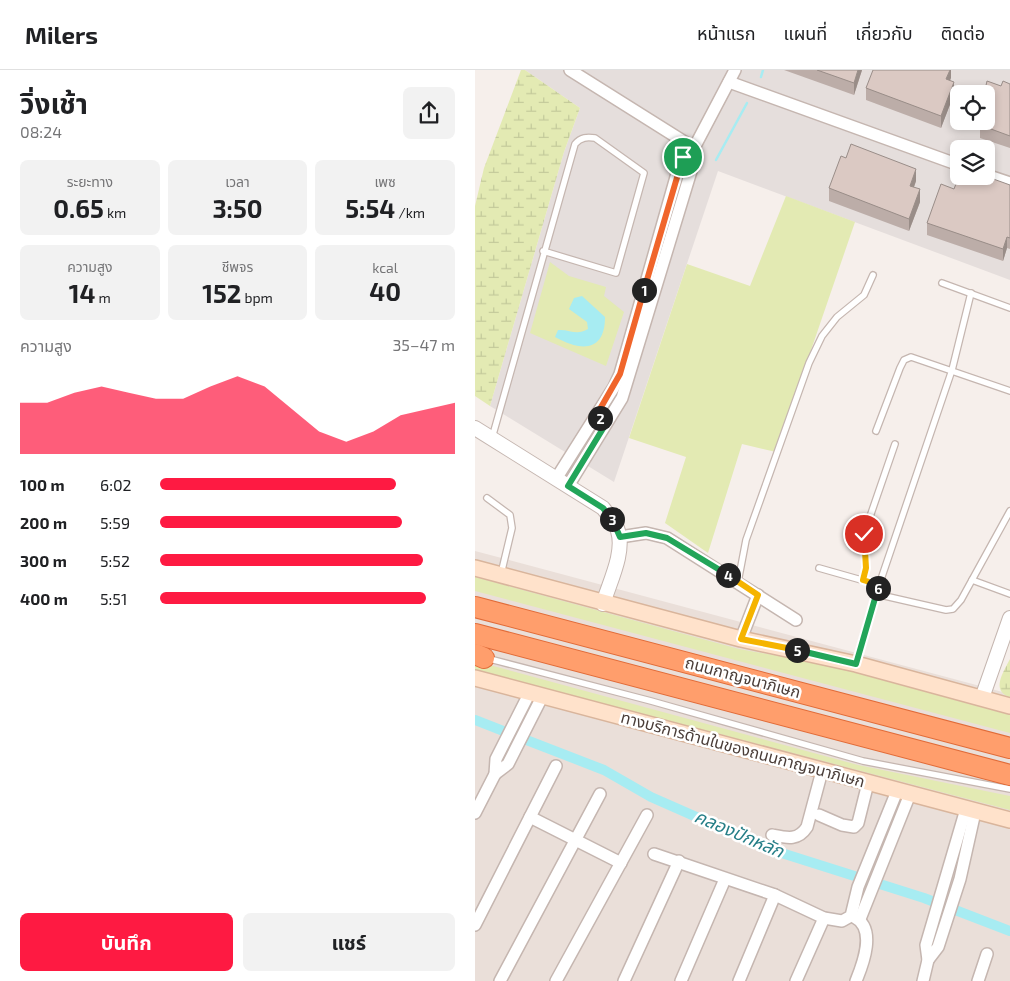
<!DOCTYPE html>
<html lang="th">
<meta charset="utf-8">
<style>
:root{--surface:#fff;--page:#f2f2f2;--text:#202124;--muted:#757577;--line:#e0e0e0;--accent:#fe1a42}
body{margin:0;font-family:"Exo 2","Noto Sans Thai",sans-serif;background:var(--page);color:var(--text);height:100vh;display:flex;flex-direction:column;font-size:19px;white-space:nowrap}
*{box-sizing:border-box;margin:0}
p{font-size:16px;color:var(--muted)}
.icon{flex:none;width:28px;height:28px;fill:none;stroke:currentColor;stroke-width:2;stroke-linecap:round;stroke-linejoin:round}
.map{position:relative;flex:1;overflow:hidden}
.details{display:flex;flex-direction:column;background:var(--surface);width:475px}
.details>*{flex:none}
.tools{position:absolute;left:475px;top:15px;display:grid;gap:10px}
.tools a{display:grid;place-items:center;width:45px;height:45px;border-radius:8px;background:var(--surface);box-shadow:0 2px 8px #0003;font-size:25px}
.pin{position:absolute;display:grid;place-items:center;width:42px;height:42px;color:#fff;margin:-21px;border:2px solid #fff;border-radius:50%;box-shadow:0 1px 5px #0007}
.km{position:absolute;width:25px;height:25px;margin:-12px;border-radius:50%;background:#222;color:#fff;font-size:14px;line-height:25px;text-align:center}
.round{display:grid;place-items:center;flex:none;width:52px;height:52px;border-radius:8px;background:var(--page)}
.headline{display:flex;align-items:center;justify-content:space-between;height:85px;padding:0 20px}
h1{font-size:28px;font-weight:700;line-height:38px}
.metrics{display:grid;grid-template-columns:repeat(3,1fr);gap:8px;height:85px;padding:5px 20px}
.metrics div{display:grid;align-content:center;border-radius:8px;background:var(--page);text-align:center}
.metrics b{font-size:25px;font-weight:700}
.metrics small{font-size:14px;font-weight:400}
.metrics p{font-size:14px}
.chart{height:140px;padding:10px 20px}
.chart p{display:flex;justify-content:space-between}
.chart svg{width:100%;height:90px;margin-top:5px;fill:var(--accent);opacity:.7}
.action{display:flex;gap:10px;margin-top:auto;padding:10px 20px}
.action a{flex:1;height:58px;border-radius:8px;background:var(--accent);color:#fff;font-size:20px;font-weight:700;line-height:58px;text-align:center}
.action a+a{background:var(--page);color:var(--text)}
ul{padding:0 20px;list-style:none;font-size:16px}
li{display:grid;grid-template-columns:80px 60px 1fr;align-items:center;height:38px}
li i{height:12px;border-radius:6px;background:var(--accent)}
header{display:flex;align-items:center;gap:30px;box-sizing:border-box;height:70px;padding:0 25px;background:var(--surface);border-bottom:1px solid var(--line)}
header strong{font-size:24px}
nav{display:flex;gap:28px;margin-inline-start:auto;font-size:18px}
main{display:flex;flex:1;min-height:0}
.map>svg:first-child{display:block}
.residential{fill:#eadfd9}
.industrial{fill:#e5dedc;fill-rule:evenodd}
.green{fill:#e3eab3}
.wetland{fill:url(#wetland-marsh)}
.water{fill:#a7ecf2}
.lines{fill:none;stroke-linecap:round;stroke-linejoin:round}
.stream{stroke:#a7ecf2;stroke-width:2.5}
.canal{stroke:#a7ecf2;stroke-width:10}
.service-casing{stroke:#c5b6b0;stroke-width:8}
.minor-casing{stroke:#c5b6b0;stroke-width:14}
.tertiary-casing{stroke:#c5b6b0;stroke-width:16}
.secondary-casing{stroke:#d9b59c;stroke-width:18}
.motorway-casing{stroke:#e16c39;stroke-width:22}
.service{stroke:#fff;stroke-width:5.5}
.minor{stroke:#fff;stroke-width:11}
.tertiary{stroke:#fff;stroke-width:14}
.secondary{stroke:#ffe2cb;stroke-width:15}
.motorway{stroke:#ff9e6c;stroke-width:20}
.wall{fill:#bcada8}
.shaded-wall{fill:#998d88}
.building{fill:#dbc9c3;stroke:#998d88}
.split-1-casing{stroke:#fff;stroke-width:10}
.split-2-casing{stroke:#fff;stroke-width:10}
.split-3-casing{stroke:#fff;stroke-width:10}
.split-4-casing{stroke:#fff;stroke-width:10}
.split-5-casing{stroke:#fff;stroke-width:10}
.split-6-casing{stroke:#fff;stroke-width:10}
.split-7-casing{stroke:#fff;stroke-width:10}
.split-1{stroke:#f0652b;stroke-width:6}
.split-2{stroke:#f0652b;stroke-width:6}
.split-3{stroke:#22a559;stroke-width:6}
.split-4{stroke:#22a559;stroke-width:6}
.split-5{stroke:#f5b400;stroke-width:6}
.split-6{stroke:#22a559;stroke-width:6}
.split-7{stroke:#f5b400;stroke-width:6}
.labels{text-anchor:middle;stroke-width:5;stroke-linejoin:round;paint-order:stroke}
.street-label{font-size:16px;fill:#4a3d38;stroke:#fff}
.water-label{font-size:18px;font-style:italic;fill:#257e87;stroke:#fff}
</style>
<header>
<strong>Milers</strong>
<nav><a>หน้าแรก</a><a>แผนที่</a><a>เกี่ยวกับ</a><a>ติดต่อ</a></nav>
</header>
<main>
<section class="details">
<div class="headline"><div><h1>วิ่งเช้า</h1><p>08:24</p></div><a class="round"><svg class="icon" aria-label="share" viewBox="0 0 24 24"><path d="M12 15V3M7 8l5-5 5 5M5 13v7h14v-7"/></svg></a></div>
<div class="metrics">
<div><p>ระยะทาง</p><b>0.65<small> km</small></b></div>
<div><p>เวลา</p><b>3:50</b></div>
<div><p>เพซ</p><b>5:54<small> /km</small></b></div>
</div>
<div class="metrics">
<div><p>ความสูง</p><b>14<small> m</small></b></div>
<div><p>ชีพจร</p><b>152<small> bpm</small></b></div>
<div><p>kcal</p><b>40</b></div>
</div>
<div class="chart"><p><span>ความสูง</span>35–47 m</p>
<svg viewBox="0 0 160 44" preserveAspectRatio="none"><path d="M0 44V19L10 19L20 14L30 11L40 14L50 17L60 17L70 11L80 6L90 11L100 22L110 33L120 38L130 33L140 25L150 22L160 19V44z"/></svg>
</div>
<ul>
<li><b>100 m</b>6:02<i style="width:80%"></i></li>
<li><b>200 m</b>5:59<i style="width:82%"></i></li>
<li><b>300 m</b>5:52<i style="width:89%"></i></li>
<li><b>400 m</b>5:51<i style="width:90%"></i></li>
</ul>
<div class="action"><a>บันทึก</a><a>แชร์</a></div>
</section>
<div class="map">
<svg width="535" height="911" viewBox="0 0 535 911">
<defs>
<pattern id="wetland-marsh" width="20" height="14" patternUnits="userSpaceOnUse" patternTransform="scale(1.25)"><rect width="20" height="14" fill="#e3eab3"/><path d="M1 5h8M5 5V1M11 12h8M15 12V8" fill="none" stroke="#c4ca9b"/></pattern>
</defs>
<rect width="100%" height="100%" fill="#f6efeb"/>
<path class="residential" d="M0,481L535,624V911H0Z"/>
<path class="industrial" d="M50,0H535V210L243,101L139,412L15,336L89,82L105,38ZM484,24H511V51H484ZM484,79H511V106H484Z"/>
<g class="green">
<path d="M311,126L380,152L301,382L267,374L233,483L190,453L211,387L154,368L212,194L275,216Z"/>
<path d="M75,192L94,206L131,217L129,226L149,242L131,296L55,263Z"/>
<path d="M0,507L264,579L349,594L535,645V663L0,521Z"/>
<path d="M0,591L383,695L535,726V740L0,600Z"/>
</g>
<g class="wetland">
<path d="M46,0H50L105,38L89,82L15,336L0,326V136L9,98Z"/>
<path d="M535,589V627C515,621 529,601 535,589Z"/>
</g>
<path class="water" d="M107,226L130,247C130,283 105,281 80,267L83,260C95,259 101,266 113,259L112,252L94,239L99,228Z"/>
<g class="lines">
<g class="stream">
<path d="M286,7L288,0"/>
<path d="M241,90L272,33"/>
</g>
<path class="canal" d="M0,650L129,700L176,727L294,779L449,828L535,861"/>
<defs>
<g id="service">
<path d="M467,213L535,238"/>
<path d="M401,361L425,298L429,290L436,287L535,321"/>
<path d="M17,368L100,74C106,67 112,67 120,68L169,103L141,203L68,181"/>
<path d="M12,428L35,445L37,458L26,504"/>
<path d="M344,498L404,515"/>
<path d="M388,510L391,498L389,464L420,374"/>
<path d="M497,510L535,524"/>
<path d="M263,512L271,470L334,293L347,266L362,247L389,225L398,205"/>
<path d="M401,524L471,540L478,539L486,530L535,441"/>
<path d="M11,588L176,631L388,691L535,719"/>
<path d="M381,592L401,524L477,300L496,223"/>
</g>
<g id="minor">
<path d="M95,0L219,78"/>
<path d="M254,12L484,95"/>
<path d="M511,105L535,113"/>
<path d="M81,409L139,317L145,304L203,100L209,87L219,78L260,0"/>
<path d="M93,416L147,328L217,98L219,78"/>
<path d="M145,467L171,463L192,468L321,550"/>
<path d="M266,569L283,525"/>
<path d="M20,704L33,694L68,625"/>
<path d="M0,743L20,704L21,689L55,622"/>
<path d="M344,745L367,755L379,757L383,753L393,713"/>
<path d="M55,747L146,793"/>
<path d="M297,765C312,768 323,771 332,757L347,701"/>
<path d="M179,784L300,825L349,848L367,851L376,846L383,817L422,721"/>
<path d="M379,847C402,858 388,894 381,911"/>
<path d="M385,849L435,724"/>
<path d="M0,855L81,696"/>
<path d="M453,890L463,877L485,809L500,742"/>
<path d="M25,911L125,724"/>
<path d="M81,911L172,745"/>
<path d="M149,911L204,791"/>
<path d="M206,911L250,809"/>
<path d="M264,911L300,825"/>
<path d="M321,911L349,848"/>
<path d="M448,911L453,890L451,875L491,739"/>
<path d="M503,911L512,884"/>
</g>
<g id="tertiary">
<path d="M0,358L128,438C133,445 141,452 143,461C150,483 134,513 128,534"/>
<path d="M507,628L535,548"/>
</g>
<g id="secondary">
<path d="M0,498L266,569L381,594L535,636"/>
<path d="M0,608L535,750"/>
</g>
<g id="motorway">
<path d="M0,537L535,678"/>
<path d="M0,564L535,705"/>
<path d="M0,584L9,588"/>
</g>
</defs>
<use href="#service" class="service-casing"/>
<use href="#minor" class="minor-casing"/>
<use href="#tertiary" class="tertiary-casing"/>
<use href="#secondary" class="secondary-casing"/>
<use href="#motorway" class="motorway-casing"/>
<use href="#service" class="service"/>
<use href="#minor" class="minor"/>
<use href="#tertiary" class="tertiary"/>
<use href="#secondary" class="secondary"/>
<use href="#motorway" class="motorway"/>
</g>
<g class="wall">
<path d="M309,0H387L379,25Z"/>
<path d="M476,0L475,10L479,24L466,58L391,30V18Z"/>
<path d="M535,14V78L505,68V55L511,51V24L526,16Z"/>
<path d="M441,111L439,117L445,132L434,161L354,131V118Z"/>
<path d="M535,115V179L532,178L528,191L452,165V153L479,119Z"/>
</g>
<g class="shaded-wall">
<path d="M383,0H387L379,25V13Z"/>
<path d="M475,0H476V8L471,21V9Z"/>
<path d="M479,12V24L466,58V46Z"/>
<path d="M441,99V111L435,128V116Z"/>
<path d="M445,119V132L434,161V149Z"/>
<path d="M532,167V178L528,191V179Z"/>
</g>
<g class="building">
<path d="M342,0H383L379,13Z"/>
<path d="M398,0H475L471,9L479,12L466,46L391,18Z"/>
<path d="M512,11L526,16L528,11L535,14V66L505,55L506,51H511V37L512,34H511V24H509Z"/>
<path d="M376,74L441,99L435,116L445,119L434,149L354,118L366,86L371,88Z"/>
<path d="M484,106H510L535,115V168L532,167L528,179L452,153L466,114L479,119Z"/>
</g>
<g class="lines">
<defs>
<path id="split-1" d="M169,220L208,87"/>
<path id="split-2" d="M125,348L121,346L145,304L169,220"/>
<path id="split-3" d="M125,348L132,352L93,416L128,438L137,449"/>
<path id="split-4" d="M137,449L145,467L171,463L192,468L253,505"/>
<path id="split-5" d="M253,505L283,525L266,569L322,580"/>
<path id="split-6" d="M322,580L381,594L403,518"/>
<path id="split-7" d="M389,464L391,498L388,510L404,515L403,518"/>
</defs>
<use href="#split-1" class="split-1-casing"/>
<use href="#split-2" class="split-2-casing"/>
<use href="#split-3" class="split-3-casing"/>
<use href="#split-4" class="split-4-casing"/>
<use href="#split-5" class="split-5-casing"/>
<use href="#split-6" class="split-6-casing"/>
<use href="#split-7" class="split-7-casing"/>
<use href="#split-1" class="split-1"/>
<use href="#split-2" class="split-2"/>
<use href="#split-3" class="split-3"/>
<use href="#split-4" class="split-4"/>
<use href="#split-5" class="split-5"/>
<use href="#split-6" class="split-6"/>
<use href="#split-7" class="split-7"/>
</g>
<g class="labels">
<g class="street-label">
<text transform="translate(268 607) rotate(15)" y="6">ถนนกาญจนาภิเษก</text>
<text transform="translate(268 679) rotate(15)" y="6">ทางบริการด้านในของถนนกาญจนาภิเษก</text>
</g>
<g class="water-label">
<text transform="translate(264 764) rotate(23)" y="6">คลองปักหลัก</text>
</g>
</g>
</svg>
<div class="tools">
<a><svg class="icon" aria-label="locate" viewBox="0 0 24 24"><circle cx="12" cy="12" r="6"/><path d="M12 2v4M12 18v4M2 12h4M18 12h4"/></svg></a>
<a><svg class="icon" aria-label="layers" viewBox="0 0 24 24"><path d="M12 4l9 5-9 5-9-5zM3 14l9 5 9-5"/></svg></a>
</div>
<div class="pin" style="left:208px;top:87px;background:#1e9e55"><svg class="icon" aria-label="arrive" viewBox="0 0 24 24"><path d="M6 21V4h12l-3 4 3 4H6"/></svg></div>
<div class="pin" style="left:389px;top:464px;background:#d93025"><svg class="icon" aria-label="check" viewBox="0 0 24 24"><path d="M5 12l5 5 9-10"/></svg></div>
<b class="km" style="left:169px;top:220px">1</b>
<b class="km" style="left:125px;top:348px">2</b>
<b class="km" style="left:137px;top:449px">3</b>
<b class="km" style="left:253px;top:505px">4</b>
<b class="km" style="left:322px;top:580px">5</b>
<b class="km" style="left:403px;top:518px">6</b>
</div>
</main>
